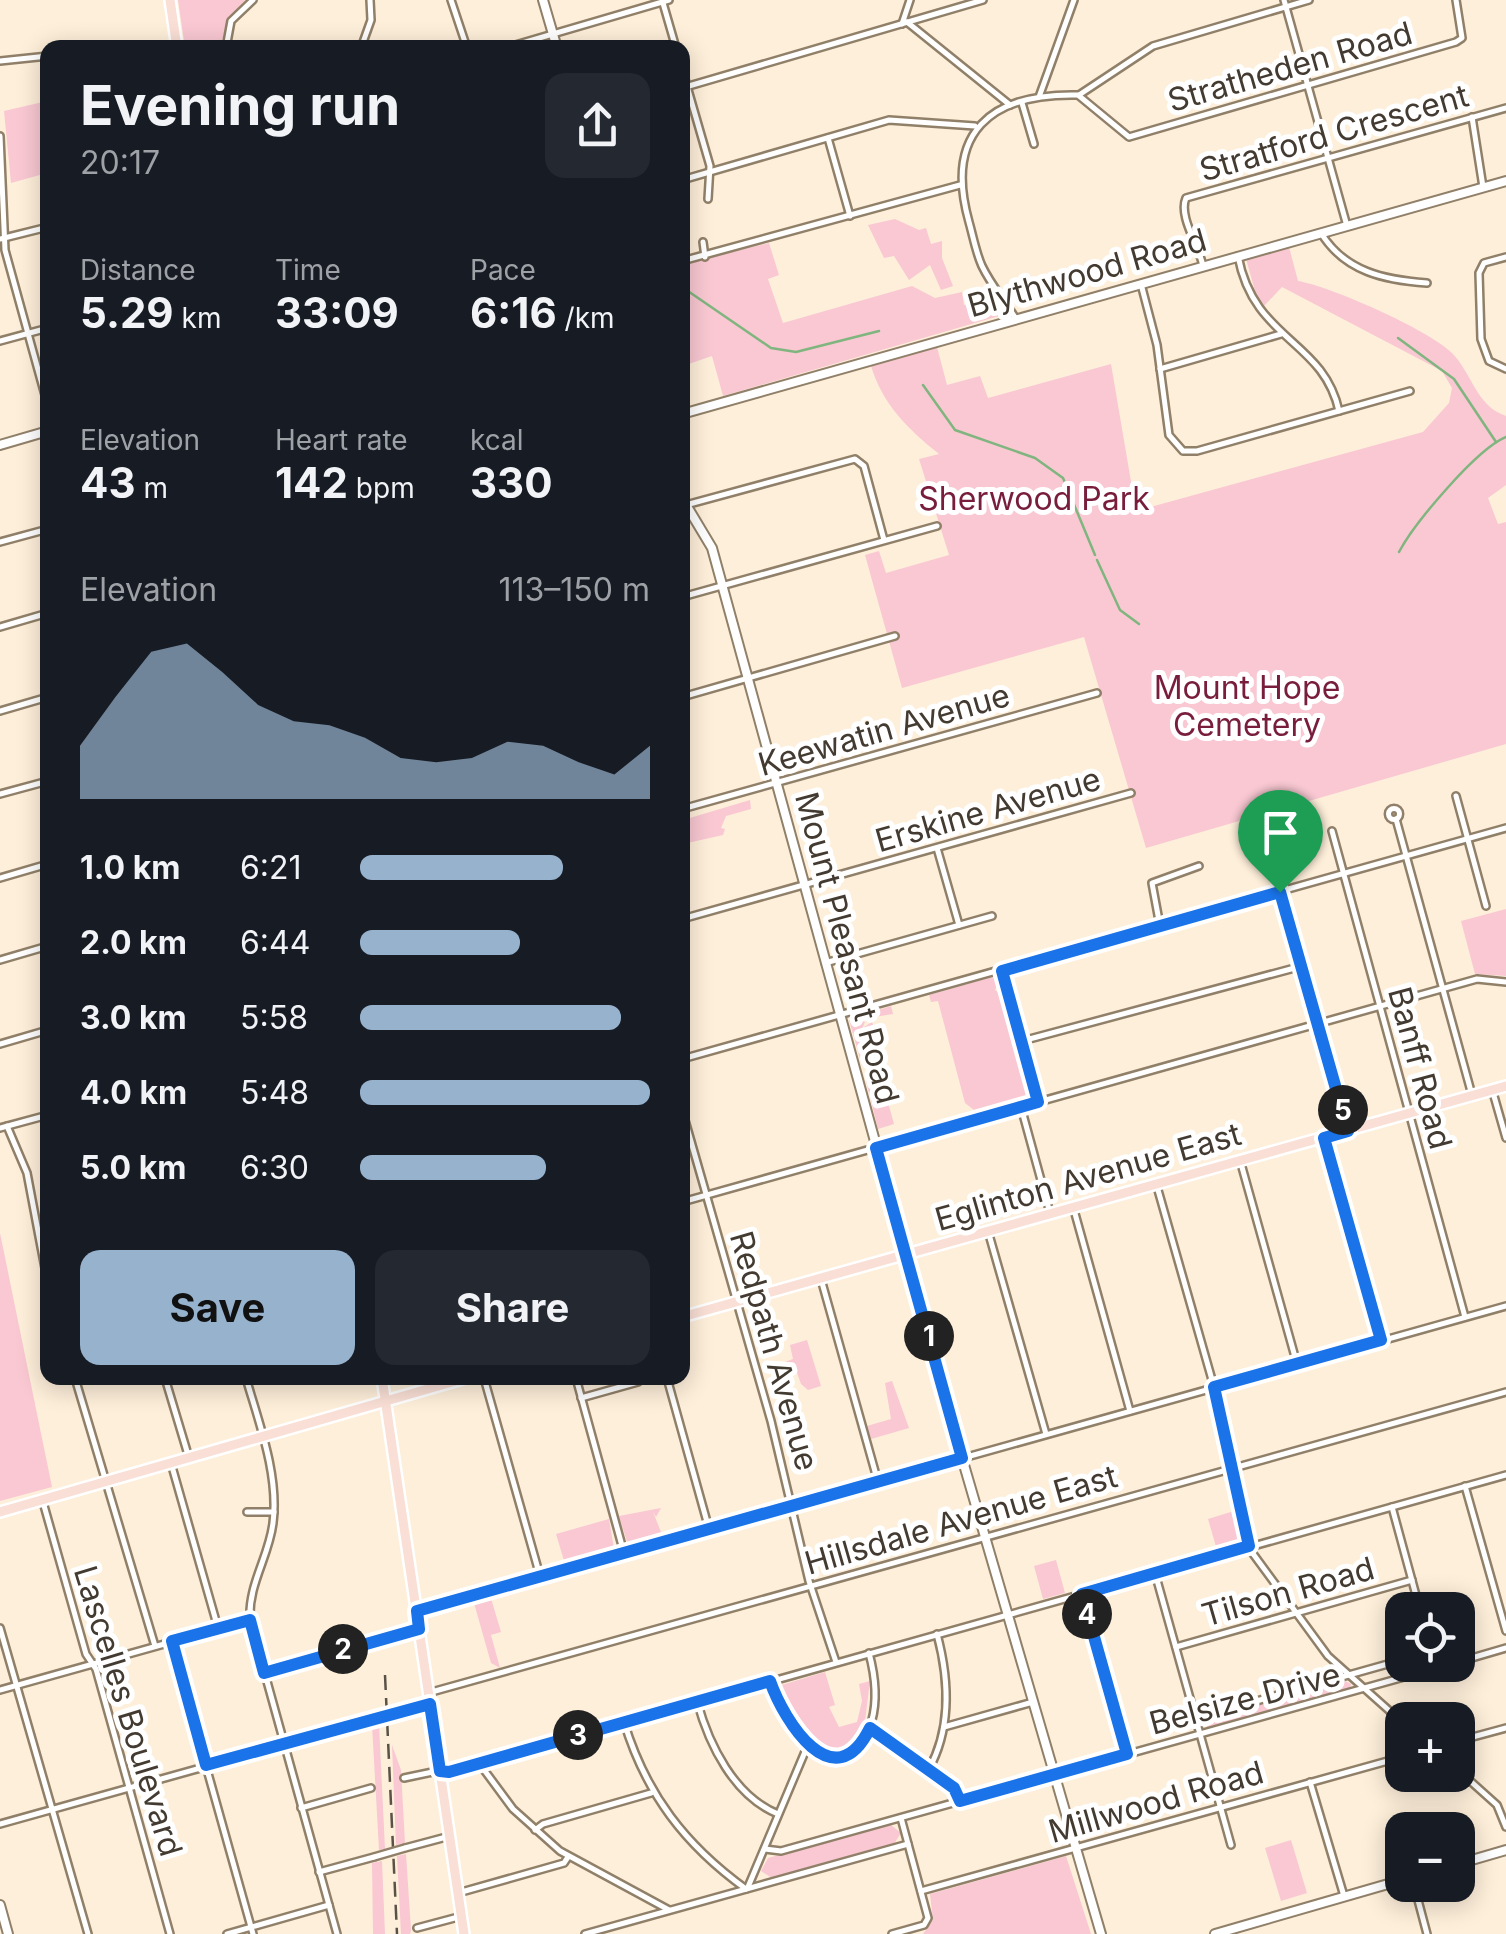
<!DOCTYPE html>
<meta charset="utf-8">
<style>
:root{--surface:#171b24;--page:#242831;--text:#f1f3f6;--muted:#9ea1a6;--accent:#96b2cd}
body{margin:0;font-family:Inter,sans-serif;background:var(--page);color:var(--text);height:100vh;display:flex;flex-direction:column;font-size:38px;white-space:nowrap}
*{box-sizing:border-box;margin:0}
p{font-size:32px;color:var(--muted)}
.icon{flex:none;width:55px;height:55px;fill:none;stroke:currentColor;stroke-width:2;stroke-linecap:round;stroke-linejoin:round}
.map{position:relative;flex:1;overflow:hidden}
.panel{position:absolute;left:40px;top:40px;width:650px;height:1345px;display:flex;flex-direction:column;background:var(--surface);border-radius:20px;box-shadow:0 5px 25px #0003}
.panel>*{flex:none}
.controls{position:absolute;left:1385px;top:1592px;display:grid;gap:20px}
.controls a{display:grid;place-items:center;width:90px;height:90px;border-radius:20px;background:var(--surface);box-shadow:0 5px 25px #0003;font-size:50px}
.pin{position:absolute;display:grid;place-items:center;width:85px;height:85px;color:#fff;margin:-102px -42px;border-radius:50% 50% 50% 0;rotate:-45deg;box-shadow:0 0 10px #0007}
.pin .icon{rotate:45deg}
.km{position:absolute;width:50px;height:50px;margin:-25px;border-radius:50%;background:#222;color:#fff;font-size:28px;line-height:50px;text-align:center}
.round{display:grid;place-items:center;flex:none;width:105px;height:105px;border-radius:20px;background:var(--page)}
.head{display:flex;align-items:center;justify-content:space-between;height:170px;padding:0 40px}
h1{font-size:55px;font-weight:700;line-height:75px}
.stats{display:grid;grid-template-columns:repeat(3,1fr);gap:15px;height:170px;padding:10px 40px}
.stats div{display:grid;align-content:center}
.stats b{font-size:42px;font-weight:700}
.stats small{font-size:28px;font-weight:400}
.stats p{font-size:28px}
.chart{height:280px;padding:20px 40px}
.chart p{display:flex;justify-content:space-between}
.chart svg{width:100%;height:180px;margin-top:10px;fill:var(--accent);opacity:.7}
.primary-button{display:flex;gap:20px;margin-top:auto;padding:20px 40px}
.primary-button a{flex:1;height:115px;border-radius:20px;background:var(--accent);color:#111;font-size:40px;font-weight:700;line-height:115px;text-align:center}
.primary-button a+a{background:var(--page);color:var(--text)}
ul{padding:0 40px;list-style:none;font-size:32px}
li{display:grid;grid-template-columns:160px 120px 1fr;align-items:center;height:75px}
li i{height:25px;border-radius:12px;background:var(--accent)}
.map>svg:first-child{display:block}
.green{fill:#f9c8d2}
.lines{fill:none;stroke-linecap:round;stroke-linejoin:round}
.stream{stroke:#80b57f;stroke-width:2.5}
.street-tunnel{stroke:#d9cbb8;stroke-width:5;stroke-dasharray:5 2.5;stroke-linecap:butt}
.street-casing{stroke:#918069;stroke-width:10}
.secondary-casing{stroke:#918069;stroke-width:12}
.primary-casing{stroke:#fff;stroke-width:14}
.street{stroke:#fff;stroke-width:5}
.secondary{stroke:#fff;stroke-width:8}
.primary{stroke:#f9dfd5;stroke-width:9}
.rail{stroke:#5a5246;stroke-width:2.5;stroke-dasharray:15 8;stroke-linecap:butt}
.street-bridge-casing{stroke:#918069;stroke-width:10;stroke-linecap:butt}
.street-bridge{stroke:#fff;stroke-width:5}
.route-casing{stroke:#fff;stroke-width:20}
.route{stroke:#1a73e8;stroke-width:12}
.labels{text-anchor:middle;stroke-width:10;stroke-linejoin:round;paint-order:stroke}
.street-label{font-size:32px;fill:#433b31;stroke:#fff}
.park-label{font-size:32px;fill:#781e3c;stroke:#fff}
</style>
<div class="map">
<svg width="1506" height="1934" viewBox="0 0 1506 1934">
<rect width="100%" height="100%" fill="#feefda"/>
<g class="green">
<path d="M178,0H245L228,20L220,47L185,48Z"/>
<path d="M47,101V173L11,183L4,111Z"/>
<path d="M895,219L919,230L926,228L931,244L942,241V258L953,286L941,290L930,265L909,280L894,256L884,258L868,225Z"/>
<path d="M769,243L779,275L768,279L783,323L912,286L935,298L962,292L964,305L998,300L1006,314L723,396L712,356L683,366L682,264Z"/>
<path d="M1289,247L1298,281C1330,286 1429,330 1452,353C1472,373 1476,406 1506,416V485L1488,498L1498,524L1506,522V744L1146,848L1084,637L902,688L865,555L879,551L886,573L949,555L919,459L939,454C908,429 883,405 871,366L937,347L947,385L980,376L988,398L1111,364L1136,511L1423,432L1449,403L1452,388L1442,371L1282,287L1264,306L1257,298L1246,259Z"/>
<path d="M750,800L751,809L726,816L721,828L725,829L723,835L683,844V820Z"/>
<path d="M1506,909V976L1475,974L1461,921Z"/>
<path d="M992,977L999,980L995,990L1004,996L1031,1096L963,1118L960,1115L974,1110L965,1103L938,1001L931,1002L929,995Z"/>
<path d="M891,1006L893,1014L856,1020L865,1022L861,1031L866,1040L864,1027L872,1022L873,1025L867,1029L877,1062L870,1065L866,1044L868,1066H862L849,1020H856L850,1019Z"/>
<path d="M872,1080L873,1088H884L894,1124L878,1129L866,1081Z"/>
<path d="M0,1233L52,1487L0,1501Z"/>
<path d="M807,1340L821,1386L808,1390L801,1384L795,1367L781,1370L779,1364L793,1359L790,1345Z"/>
<path d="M892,1381L909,1428L871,1439L867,1426L891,1419L885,1383Z"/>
<path d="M661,1508L656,1517L653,1512L663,1537L628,1545L619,1516Z"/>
<path d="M1234,1511L1241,1542L1217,1550L1208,1519Z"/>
<path d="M609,1519L614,1549L565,1564L556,1534Z"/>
<path d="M1056,1560L1065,1593L1043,1599L1034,1566Z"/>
<path d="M490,1595L501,1632L491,1635L500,1668L491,1663L474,1603Z"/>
<path d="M825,1672L835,1705L829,1707L839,1727L857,1722L862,1701L859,1684L870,1681L864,1729L846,1748C808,1754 790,1716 778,1686Z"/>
<path d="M1343,1680L1351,1684L1350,1689L1211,1729L1204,1725L1208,1717Z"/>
<path d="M379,1724L385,1849L379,1850L372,1725Z"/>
<path d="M392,1745L401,1770L405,1843L396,1845Z"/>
<path d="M890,1824L901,1833L894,1844L772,1878L761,1871L768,1858Z"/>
<path d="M1291,1840L1307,1893L1281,1901L1265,1848Z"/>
<path d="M406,1854L411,1930L410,1934H401L397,1856Z"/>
<path d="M1066,1856L1091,1934H923L933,1920L930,1894Z"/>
<path d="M382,1861L385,1934H373L372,1863Z"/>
</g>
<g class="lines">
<g class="stream">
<path d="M682,287L771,348L796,352L879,331"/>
<path d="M1398,338L1454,379L1496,442"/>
<path d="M923,385L955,430L1035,458L1063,478L1095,555"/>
<path d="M1399,552C1415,522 1477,449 1506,437"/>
<path d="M1097,560L1120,610L1139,624"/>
</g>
<path class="street-tunnel" d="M638,1382L656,1378"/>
<defs>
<g id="street">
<path d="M451,0L467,48"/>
<path d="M1284,0L1347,226"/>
<path d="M663,3L676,48"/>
<path d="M907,22L1010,105"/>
<path d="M902,24L910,0"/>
<path d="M226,48L231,21L253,0"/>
<path d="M361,48L371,20L370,0"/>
<path d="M505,48L669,0"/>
<path d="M0,61L48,56"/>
<path d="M682,69L710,166L708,199"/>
<path d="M682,88L983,0"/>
<path d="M1079,95L1153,46L1309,0"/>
<path d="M1039,97L1074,0"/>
<path d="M1022,103L1034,144"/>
<path d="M1472,117L1483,187"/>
<path d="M0,136L5,250L48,406"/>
<path d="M828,138L850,216"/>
<path d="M682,180L889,120L975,126"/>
<path d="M1321,233C1345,272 1385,280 1427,283"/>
<path d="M0,239L48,227"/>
<path d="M703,242L705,257"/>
<path d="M1238,256C1254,341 1323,339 1339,411"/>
<path d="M1506,257L1484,263L1479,273L1481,339L1489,361L1506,369"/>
<path d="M682,261L960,185"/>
<path d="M1203,266C1199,246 1178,216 1186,198L1506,108"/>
<path d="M1141,284L1157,345L1169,435L1183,451H1197L1410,391"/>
<path d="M1016,319C1005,301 991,285 982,266C976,253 973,236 969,222C944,133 990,93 1078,95L1129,137L1456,42L1462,38L1456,0"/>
<path d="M0,341L48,328"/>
<path d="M1160,369L1281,334"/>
<path d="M682,506L855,459L864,466L884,540"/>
<path d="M0,542L48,529"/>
<path d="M682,597L937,526"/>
<path d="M0,627L48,613"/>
<path d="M682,697L895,636"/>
<path d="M0,711L48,697"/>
<path d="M0,794L48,781"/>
<path d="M1456,796L1486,906"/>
<circle cx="1394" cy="814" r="5.5"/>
<path d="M682,809L1097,693"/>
<path d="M1396,819L1472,1095"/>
<path d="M1332,831L1465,1317"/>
<path d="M937,848L959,925"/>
<path d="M1268,848L1348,1129"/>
<path d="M0,878L48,864"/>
<path d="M682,919L1131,793"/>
<path d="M1160,926L1152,883L1199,866"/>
<path d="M0,960L48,946"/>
<path d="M825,963L992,916"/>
<path d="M1001,971L1038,1102"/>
<path d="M1022,1041L1302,966"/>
<path d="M0,1044L48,1030"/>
<path d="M682,1059L1506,828"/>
<path d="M1492,1089L1506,1138"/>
<path d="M1021,1107L1050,1213"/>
<path d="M682,1110L771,1421L809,1581L836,1662"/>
<path d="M7,1126L27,1173L48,1284"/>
<path d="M0,1128L48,1115"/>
<path d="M1324,1138L1381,1340"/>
<path d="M1240,1160L1297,1364"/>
<path d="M1156,1183L1226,1429L1238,1508L1251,1551L1328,1656L1402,1722"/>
<path d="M682,1202L1477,979L1506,982"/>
<path d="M1074,1210L1130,1411"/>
<path d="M988,1231L1046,1434"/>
<path d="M821,1279L878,1482"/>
<path d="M75,1378L155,1646"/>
<path d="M165,1378L189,1458"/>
<path d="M246,1378C259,1423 279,1475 273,1523C269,1557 248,1584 250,1620L337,1934"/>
<path d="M484,1378L540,1576"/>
<path d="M576,1378L624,1553"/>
<path d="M667,1378L709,1529"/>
<path d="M581,1398L638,1382"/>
<path d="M171,1463L218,1628"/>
<path d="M1465,1486L1506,1631"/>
<path d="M43,1502L86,1654L96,1669L170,1934"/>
<path d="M1392,1507L1420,1610"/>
<path d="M247,1512H274"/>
<path d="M1155,1573L1231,1845"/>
<path d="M1082,1594L1127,1754"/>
<path d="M417,1611L1506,1306"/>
<path d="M0,1628L88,1934"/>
<path d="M171,1641L253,1934"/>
<path d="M1176,1647L1412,1580"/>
<path d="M1458,1662L1506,1648"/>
<path d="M264,1673L419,1629"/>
<path d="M770,1681C809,1798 899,1765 869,1653"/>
<path d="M0,1690L250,1620"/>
<path d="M428,1693L1506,1392"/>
<path d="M697,1701C709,1745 734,1796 778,1814"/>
<path d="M395,1713L430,1705"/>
<path d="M1196,1718L1402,1660"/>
<path d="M624,1722C646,1794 685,1845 746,1889"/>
<path d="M944,1727L1033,1702"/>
<path d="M870,1728L954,1788L960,1801"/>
<path d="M1458,1741L1506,1728"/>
<path d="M479,1763L513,1809L560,1851L669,1910"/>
<path d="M929,1769C952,1727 949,1679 937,1634"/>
<path d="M1458,1770L1497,1805L1506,1827"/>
<path d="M404,1778L495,1759L1506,1475"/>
<path d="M1310,1782L1344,1896"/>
<path d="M301,1808L371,1788"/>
<path d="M1428,1822L1430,1830"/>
<path d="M0,1824L376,1719"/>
<path d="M535,1830L543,1824L651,1793"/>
<path d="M405,1848L450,1836"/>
<path d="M765,1849L781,1851L1447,1665"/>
<path d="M319,1872L374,1857"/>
<path d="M1414,1885L1427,1934"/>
<path d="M748,1887L807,1747"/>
<path d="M921,1891L1402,1757"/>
<path d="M458,1893L564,1863L568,1857"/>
<path d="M417,1928L462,1916"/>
<path d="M227,1934L329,1905"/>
<path d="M585,1934L908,1844"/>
<path d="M892,1934L924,1925L928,1918L901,1818"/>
</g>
<g id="secondary">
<path d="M543,0L557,48"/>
<path d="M682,414L1506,181"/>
<path d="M0,445L48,431"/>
<path d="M682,498L712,548L962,1458L1101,1934"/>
<path d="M1458,1864L1506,1850"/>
<path d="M0,1905L8,1934"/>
<path d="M1215,1934L1402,1880"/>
</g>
<g id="primary">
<path d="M170,0L177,48"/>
<path d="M682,1317L1506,1086"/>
<path d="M382,1378L464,1934"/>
<path d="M0,1512L466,1378"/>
</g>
</defs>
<use href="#street" class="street-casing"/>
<use href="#secondary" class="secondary-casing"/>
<use href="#primary" class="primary-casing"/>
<use href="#street" class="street"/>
<use href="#secondary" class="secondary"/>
<use href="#primary" class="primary"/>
<path class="rail" d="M385,1675L397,1934"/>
<defs>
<g id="street-bridge">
<path d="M376,1719L395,1713"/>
<path d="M374,1857L405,1848"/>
</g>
</defs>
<use href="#street-bridge" class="street-bridge-casing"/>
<use href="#street-bridge" class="street-bridge"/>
</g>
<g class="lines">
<defs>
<path id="route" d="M1280,892L1348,1131L1324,1138L1381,1340L1214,1387L1249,1546L1082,1594L1127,1754L960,1801L954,1788L870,1728C834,1801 784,1721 770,1681L449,1772L440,1771L430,1704L206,1765L172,1641L250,1620L264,1673L419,1629L417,1611L962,1458L876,1148L1038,1102L1002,971Z"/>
</defs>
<use href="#route" class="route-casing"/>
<use href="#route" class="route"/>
</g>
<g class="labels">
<g class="street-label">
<text transform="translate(1290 67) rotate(-16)" y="11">Stratheden Road</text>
<text transform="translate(1334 133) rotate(-16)" y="11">Stratford Crescent</text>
<text transform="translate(1087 273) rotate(-16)" y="11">Blythwood Road</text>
<text transform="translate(884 730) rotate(-16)" y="11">Keewatin Avenue</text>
<text transform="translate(988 810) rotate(-16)" y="11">Erskine Avenue</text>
<text transform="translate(847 948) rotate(75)" y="11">Mount Pleasant Road</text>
<text transform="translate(1420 1068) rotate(75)" y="11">Banff Road</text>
<text transform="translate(1088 1177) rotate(-16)" y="11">Eglinton Avenue East</text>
<text transform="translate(774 1351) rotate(74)" y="11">Redpath Avenue</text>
<text transform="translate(961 1520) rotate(-16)" y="11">Hillsdale Avenue East</text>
<text transform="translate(1288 1592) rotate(-16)" y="11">Tilson Road</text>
<text transform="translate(1245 1699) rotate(-15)" y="11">Belsize Drive</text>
<text transform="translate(128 1711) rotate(73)" y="11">Lascelles Boulevard</text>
<text transform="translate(1156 1802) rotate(-16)" y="11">Millwood Road</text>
</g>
<g class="park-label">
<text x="1034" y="510">Sherwood Park</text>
<text x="1247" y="699">Mount Hope<tspan x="1247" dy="37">Cemetery</tspan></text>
</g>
</g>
</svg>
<div class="controls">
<a><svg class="icon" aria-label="locate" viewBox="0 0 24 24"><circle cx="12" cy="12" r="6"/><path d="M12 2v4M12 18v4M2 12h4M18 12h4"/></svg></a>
<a>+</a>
<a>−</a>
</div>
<div class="pin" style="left:1280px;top:892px;background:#1e9e55"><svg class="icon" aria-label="arrive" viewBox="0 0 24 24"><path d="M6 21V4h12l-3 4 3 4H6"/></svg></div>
<b class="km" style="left:929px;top:1336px">1</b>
<b class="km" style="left:343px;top:1649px">2</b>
<b class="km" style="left:578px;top:1735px">3</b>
<b class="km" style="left:1087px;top:1614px">4</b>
<b class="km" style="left:1343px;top:1110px">5</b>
<section class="panel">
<div class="head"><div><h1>Evening run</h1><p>20:17</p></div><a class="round"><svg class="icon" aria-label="share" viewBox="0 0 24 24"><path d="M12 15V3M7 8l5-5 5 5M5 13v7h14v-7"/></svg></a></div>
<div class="stats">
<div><p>Distance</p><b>5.29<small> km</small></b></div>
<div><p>Time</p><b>33:09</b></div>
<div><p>Pace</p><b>6:16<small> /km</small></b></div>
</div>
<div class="stats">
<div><p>Elevation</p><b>43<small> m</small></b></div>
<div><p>Heart rate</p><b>142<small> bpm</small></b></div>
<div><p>kcal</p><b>330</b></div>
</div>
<div class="chart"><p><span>Elevation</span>113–150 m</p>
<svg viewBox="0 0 160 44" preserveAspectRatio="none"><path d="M0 44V31L10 19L20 8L30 6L40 13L50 21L60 25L70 26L80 29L90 34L100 35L110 34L120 30L130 31L140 35L150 38L160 31V44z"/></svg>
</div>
<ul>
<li><b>1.0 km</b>6:21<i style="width:70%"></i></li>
<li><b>2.0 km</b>6:44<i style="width:55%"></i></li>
<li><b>3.0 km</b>5:58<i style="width:90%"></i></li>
<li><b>4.0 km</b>5:48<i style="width:100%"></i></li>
<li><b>5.0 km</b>6:30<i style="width:64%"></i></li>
</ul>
<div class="primary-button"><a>Save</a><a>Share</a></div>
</section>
</div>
